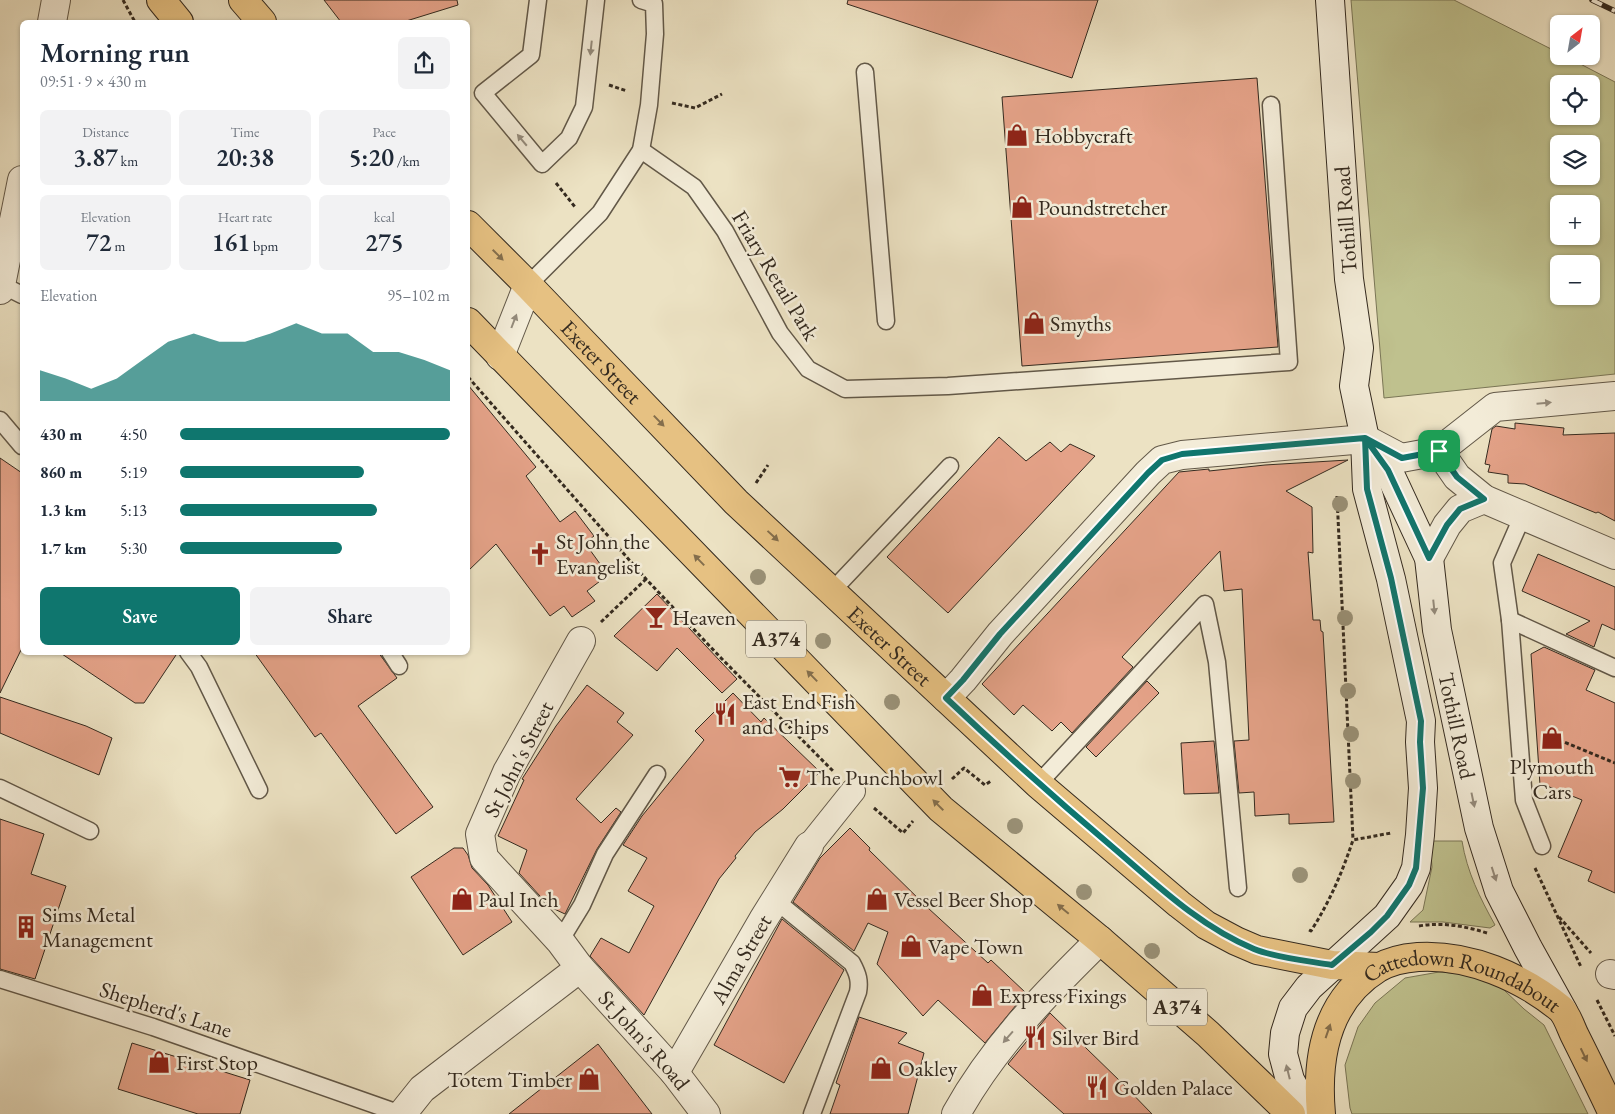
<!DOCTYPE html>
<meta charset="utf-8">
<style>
:root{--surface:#fff;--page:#f2f2f3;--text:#1f2937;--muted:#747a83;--accent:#0f766e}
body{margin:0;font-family:"EB Garamond",serif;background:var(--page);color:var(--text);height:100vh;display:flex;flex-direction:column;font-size:19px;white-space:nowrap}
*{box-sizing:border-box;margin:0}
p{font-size:16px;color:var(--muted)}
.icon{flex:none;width:28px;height:28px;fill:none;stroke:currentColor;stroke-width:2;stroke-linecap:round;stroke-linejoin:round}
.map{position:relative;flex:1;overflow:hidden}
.sheet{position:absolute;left:20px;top:20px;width:450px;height:635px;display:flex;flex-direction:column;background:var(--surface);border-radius:8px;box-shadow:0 1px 4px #0004}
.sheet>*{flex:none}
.needle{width:32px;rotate:31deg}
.buttons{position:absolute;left:1550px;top:15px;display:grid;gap:10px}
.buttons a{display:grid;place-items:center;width:50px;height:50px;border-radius:8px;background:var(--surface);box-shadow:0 1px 4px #0004;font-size:25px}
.pin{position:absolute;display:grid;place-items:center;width:42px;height:42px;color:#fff;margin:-21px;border-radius:10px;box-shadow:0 2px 8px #0006}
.round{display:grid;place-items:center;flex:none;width:52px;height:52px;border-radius:8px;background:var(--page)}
.head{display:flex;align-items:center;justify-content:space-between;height:85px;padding:0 20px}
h1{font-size:28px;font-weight:600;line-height:38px}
.metrics{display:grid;grid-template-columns:repeat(3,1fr);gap:8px;height:85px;padding:5px 20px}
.metrics div{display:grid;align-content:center;border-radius:8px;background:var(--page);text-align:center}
.metrics b{font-size:25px;font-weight:600}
.metrics small{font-size:14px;font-weight:400}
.metrics p{font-size:14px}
.chart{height:140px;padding:10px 20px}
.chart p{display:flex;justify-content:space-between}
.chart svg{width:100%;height:90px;margin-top:5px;fill:var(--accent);opacity:.7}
.cta{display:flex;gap:10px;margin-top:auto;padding:10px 20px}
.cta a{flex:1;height:58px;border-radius:8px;background:var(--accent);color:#fff;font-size:20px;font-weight:600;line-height:58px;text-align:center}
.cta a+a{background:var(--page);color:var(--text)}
ul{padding:0 20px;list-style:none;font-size:16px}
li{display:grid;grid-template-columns:80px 60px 1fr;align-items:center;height:38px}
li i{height:12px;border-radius:6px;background:var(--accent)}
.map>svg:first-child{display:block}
.green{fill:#bfc18e;stroke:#7a7656;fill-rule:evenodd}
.building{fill:#e4a288;stroke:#342a1f}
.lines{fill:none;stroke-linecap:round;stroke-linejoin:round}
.service-casing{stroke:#625848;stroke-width:19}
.pedestrian-casing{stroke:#625848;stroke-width:26}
.minor-casing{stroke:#625848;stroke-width:30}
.tertiary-casing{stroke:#625848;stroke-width:30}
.secondary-casing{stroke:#342a1f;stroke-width:30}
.primary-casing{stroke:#342a1f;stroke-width:30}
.path{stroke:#342a1f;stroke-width:3;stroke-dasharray:4 2.5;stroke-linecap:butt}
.service{stroke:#f3ecd8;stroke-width:16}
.pedestrian{stroke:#f3ecd8;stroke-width:24}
.minor{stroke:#f3ecd8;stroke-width:28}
.tertiary{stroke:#f3ecd8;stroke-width:28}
.secondary{stroke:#f3ecd8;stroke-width:28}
.primary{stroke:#e6c182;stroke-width:28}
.rail-casing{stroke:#342a1f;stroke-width:5.5}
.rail{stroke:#f3ecd8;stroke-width:4;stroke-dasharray:11;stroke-linecap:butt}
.tree{fill:#9a9278}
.oneway{fill:#948b7c}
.oneway2{fill:#846e4c}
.route-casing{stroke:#fff;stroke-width:10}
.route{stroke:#0f766e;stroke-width:6}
.labels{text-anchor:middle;stroke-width:5;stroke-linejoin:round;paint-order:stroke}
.shield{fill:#f3ecd8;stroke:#6d6456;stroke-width:1}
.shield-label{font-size:21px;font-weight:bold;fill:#342a1f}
.poi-label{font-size:22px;fill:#342a1f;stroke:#f3ecd8;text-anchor:start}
.street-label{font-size:22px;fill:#342a1f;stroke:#f3ecd8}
</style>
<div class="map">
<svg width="1615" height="1114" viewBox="0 0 1615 1114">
<rect width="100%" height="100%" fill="#ece2c3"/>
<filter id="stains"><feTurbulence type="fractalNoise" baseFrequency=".004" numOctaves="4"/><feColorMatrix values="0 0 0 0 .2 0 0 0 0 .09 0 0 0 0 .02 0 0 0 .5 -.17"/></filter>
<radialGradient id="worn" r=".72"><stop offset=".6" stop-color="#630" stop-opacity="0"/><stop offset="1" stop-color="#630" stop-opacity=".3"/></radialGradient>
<g class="green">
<path d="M1351,0H1454L1559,53V56H1565L1615,82V374L1384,398ZM1559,84H1591V116H1559ZM1559,144H1591V176H1559ZM1559,204H1591V236H1559ZM1559,264H1591V296H1559Z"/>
<path d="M1430,841H1462C1467,872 1480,898 1495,925L1490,928L1443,922H1410L1423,910L1432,867Z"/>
<path d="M1439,972L1469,974L1503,989L1524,1009L1544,1025L1588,1114H1352L1350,1108L1345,1065L1358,1027L1375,1003L1405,978Z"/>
</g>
<g class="building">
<path d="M324,0H457L458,5L403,22H341Z"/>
<path d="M848,0H1098L1072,78L847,4Z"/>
<path d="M1257,78L1278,347L1022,366L1002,97Z"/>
<path d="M468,385L536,467L526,476L560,522L575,511L594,536L585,543L608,575L587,591L595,601L572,617L564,606L550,616L496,544L468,571Z"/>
<path d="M1515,423L1564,428L1563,435L1615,433V521L1598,512L1596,513L1525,484L1508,483V475L1488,472L1490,465L1485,464L1492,429L1496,426L1515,429Z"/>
<path d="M999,437L1026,461L1050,442L1061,452L1070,444L1095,456L948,613L887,557Z"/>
<path d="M0,458L22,473V648L0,693Z"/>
<path d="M1348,460L1286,491L1312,507L1313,553L1308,552L1313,620H1320L1321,631L1323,632L1334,822L1289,824V814L1255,816L1254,792L1239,793L1234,741L1249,740L1242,589L1224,591L1220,551L1122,657L1133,667L1072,733L1061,722L1052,731L1023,705L1014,715L982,684L1179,472L1209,469V471L1265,465Z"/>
<path d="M1538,554L1615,587V630L1602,624L1594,647L1566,634L1590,621L1522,591Z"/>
<path d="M657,594L737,679L722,693L677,648L657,671L614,636Z"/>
<path d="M1544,647L1595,670L1586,690L1615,703V893L1588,881L1592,871L1558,857L1582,800L1547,786L1540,785L1531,654Z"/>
<path d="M59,652H178L144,703H135Z"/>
<path d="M254,652H378L397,678L358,706L433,807L396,834L321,733L315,737Z"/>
<path d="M1147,681L1159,693L1096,757L1086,747Z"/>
<path d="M587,685L624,713L617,722L633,735L576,799L601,823L616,808L621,812L597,849L565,914L550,907L519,873L527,850L498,836L524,780L522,779L556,726Z"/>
<path d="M733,693L761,722L764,718L820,772L783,809L755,832L735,856L736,858L719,879L644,1015L590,956L601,938L629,953L654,906L628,891L647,858L623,845L642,816L704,740L695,731Z"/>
<path d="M0,697L86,726L112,738L99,775L0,733Z"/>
<path d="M1214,741L1219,793L1184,794L1181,743Z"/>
<path d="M0,819L44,834L31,874L66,886L35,979L0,969Z"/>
<path d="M850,828L870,848L869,850L928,908L988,963L991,960L1026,993L985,1043L938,1000L923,1016L877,964L888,932L868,923L854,951L793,902L820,858Z"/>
<path d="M454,848H463L468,855L472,868L488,885L512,922L463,955L411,877Z"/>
<path d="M782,919L844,970L784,1083L714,1045Z"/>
<path d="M1050,1013L1121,1082L1152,1114H1064L1008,1064Z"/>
<path d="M859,1017L907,1033L898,1043L924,1053L908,1114H830L840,1085L836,1083Z"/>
<path d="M132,1043L250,1080L240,1114H198L118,1089Z"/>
<path d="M598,1044L652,1114H509Z"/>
</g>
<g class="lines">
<defs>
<g id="service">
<path d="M538,0L531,55L483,93L542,164L569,138L584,107L596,0"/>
<path d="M865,72L886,321"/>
<path d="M641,150L694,187L725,231L780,333L808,369L845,389L948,386L1289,362L1271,105"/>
<path d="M2,285L22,295"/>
<path d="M528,285L600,213L641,150L649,105L655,34L654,4L641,0"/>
<path d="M0,420L22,446"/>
<path d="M1523,515L1502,563L1510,620L1524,800L1542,846"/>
<path d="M832,591L950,466"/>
<path d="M1510,620L1615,668"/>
<path d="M188,652L199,667L259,790"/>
<path d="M390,652L399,666"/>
<path d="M1038,784L1205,604L1217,662L1238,888"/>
<path d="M0,788L90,831"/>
<path d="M775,900L852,963C858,974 860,981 858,992L812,1114"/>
<path d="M560,941L582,905L605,854L657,774"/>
<path d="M0,979L153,1027L401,1114"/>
</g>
<path id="pedestrian" d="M809,846L853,791"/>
<g id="minor">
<path d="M500,356L528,285"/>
<path d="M1439,451L1457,477L1484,499L1615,555"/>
<path d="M1429,558L1447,525L1460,509L1484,499"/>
<path id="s1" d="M581,641L507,772L480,834L484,858L560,941L580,968L674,1072L706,1114"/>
<path d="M946,698L963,680L1000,634L1148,473L1162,460L1182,455L1365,439L1401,458L1439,451L1495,407L1615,396"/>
<path d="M1610,974L1615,975"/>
<path id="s2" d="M674,1072L679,1065L763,920L809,846"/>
<path d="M402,1114L422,1089L580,968"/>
<path d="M956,1114C993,1047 1046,993 1100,940"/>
</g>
<g id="tertiary">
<path d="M52,22L56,0"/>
<path d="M0,290L22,180"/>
</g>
<g id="secondary">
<path id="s3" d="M1365,439L1388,470L1429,558L1437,630L1479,828L1499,891L1528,948L1563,1011"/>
<path d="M1311,1114L1304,1105L1290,1080L1283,1054L1285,1033L1293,1008L1309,987L1387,916L1409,885L1416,868L1420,835L1423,788L1420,742L1421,721L1391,579L1367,489L1365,439L1354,386L1359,348L1349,279L1330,0"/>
</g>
<g id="primary">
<path d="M161,0L179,22"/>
<path d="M243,0L262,22"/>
<path id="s4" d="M468,225L528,285L736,502L1038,784L1179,904L1206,925L1236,941L1257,950L1332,965L1379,967"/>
<path d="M468,322L941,809L1100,940L1208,1034L1291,1114"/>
<path id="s5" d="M1321,1114C1316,1058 1326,1000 1378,968C1390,961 1405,958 1418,957C1469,954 1522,977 1561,1009C1567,1015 1571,1028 1575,1036C1588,1062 1601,1088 1613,1114"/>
</g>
</defs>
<use href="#service" class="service-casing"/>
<use href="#pedestrian" class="pedestrian-casing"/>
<use href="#minor" class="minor-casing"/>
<use href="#tertiary" class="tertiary-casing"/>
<use href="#secondary" class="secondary-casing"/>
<use href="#primary" class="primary-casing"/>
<g class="path">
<path d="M123,0L135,22"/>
<path d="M609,85L627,91"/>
<path d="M672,103L695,108L722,94"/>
<path d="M556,183L575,207"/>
<path d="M468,377L646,579L721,658L834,772"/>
<path d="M756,483L768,465"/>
<path d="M1337,496L1353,840"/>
<path d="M601,622L646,579"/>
<path d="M1559,740L1615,763"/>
<path d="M952,779L964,768L985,785L991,781"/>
<path d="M874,808L903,833L913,821"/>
<path d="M1535,868L1581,967"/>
<path d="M1559,917L1591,953"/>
<path d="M1419,926C1442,922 1465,926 1487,933"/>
<path d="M1309,930L1311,931C1330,901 1342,873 1353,840L1391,833"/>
<path d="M1597,1000L1615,1036"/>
</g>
<use href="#service" class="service"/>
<use href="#pedestrian" class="pedestrian"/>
<use href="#minor" class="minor"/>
<use href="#tertiary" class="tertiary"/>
<use href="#secondary" class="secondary"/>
<use href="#primary" class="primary"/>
<defs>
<path id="rail" d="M1592,0L1615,11"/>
</defs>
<use href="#rail" class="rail-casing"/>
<use href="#rail" class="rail"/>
</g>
<g class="tree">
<circle cx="1340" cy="504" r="8"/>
<circle cx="758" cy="577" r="8"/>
<circle cx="1345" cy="618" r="8"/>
<circle cx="823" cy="641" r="8"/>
<circle cx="1348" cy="691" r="8"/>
<circle cx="892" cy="702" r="8"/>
<circle cx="1351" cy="734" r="8"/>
<circle cx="1353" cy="781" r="8"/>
<circle cx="1015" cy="826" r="8"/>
<circle cx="1300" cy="875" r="8"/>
<circle cx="1084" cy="892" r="8"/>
<circle cx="1152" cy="951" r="8"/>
</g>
<defs><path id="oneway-solid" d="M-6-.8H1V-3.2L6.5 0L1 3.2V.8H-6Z" transform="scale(1.25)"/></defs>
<g class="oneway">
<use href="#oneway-solid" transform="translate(591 48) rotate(96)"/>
<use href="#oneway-solid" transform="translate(522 140) rotate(-130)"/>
<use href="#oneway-solid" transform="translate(514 321) rotate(-69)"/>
<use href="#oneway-solid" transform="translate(1544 403) rotate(-5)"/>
<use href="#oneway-solid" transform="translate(1434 607) rotate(84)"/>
<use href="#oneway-solid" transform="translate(1473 800) rotate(78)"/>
<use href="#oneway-solid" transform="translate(1494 874) rotate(72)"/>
<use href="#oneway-solid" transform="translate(1008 1037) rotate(131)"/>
<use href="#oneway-solid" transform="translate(1288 1072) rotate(-104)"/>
</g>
<g class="oneway2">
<use href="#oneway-solid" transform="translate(498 255) rotate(45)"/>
<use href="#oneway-solid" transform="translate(659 421) rotate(46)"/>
<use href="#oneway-solid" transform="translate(773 536) rotate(43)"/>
<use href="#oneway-solid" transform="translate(699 560) rotate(-134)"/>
<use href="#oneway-solid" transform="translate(812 676) rotate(-134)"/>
<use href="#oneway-solid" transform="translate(938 805) rotate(-135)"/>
<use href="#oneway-solid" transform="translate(1063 909) rotate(-140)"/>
<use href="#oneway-solid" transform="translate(1328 1031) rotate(-71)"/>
<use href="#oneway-solid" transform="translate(1584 1055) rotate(64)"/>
</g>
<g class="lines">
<defs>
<path id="route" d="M1439,451L1402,458L1365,438L1182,454L1162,460L1148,473L1000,634L963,680L946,698C1001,750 1058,801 1116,850C1159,887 1201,927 1254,949C1276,958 1309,961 1332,965L1371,932L1387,916L1409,885L1416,868L1423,788L1420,742L1421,721L1391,578L1367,489L1365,438L1388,470L1429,558L1447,525L1460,509L1484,499L1457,477L1439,451"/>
</defs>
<use href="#route" class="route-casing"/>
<use href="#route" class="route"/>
</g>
<defs>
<symbol id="shop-bare" viewBox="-9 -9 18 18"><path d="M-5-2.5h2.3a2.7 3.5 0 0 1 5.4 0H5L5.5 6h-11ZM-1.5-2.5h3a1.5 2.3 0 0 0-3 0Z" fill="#8f2418" stroke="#f3ecd8" stroke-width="2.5" paint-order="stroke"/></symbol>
<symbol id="church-bare" viewBox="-9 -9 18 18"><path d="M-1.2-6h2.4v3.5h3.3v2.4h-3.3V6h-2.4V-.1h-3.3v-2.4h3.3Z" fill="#8f2418" stroke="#f3ecd8" stroke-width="2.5" paint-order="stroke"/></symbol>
<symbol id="bar-bare" viewBox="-9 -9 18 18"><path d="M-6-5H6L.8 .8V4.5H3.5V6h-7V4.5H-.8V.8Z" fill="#8f2418" stroke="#f3ecd8" stroke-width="2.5" paint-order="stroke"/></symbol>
<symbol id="restaurant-bare" viewBox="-9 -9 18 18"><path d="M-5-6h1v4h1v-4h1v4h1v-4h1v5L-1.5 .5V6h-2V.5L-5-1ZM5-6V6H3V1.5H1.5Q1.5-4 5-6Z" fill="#8f2418" stroke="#f3ecd8" stroke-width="2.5" paint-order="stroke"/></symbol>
<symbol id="supermarket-bare" viewBox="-9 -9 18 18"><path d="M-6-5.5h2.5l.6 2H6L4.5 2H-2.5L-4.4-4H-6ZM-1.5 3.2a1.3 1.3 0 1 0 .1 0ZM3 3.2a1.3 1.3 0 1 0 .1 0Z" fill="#8f2418" stroke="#f3ecd8" stroke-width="2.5" paint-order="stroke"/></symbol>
<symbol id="building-bare" viewBox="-9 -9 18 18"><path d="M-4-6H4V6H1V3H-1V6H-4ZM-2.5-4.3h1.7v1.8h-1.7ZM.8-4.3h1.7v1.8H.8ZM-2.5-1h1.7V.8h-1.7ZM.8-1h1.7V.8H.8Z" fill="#8f2418" stroke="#f3ecd8" stroke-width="2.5" paint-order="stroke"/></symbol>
</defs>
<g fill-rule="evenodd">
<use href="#shop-bare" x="1001" y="119" width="32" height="32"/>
<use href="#shop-bare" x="1006" y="191" width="32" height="32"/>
<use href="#shop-bare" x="1018" y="307" width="32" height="32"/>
<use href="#church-bare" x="524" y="538" width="32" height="32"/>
<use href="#bar-bare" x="640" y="601" width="32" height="32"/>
<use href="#restaurant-bare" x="709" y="698" width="32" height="32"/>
<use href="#shop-bare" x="1536" y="722" width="32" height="32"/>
<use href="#supermarket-bare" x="774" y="761" width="32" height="32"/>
<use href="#shop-bare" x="446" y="883" width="32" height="32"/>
<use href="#shop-bare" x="861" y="883" width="32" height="32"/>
<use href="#building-bare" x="10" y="911" width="32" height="32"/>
<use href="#shop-bare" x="895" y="930" width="32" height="32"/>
<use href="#shop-bare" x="966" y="979" width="32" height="32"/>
<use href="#restaurant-bare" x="1019" y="1021" width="32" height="32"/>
<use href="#shop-bare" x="143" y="1046" width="32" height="32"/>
<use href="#shop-bare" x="865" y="1052" width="32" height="32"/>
<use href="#shop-bare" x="573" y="1063" width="32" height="32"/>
<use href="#restaurant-bare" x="1081" y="1071" width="32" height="32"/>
</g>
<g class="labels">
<g class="shield">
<rect x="746" y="620.5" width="60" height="37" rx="4"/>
<rect x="1147" y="988.5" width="60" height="37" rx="4"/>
</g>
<g class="shield-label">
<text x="776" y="646">A374</text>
<text x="1177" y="1014">A374</text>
</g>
<g class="poi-label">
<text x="1034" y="143">Hobbycraft</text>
<text x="1038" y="215">Poundstretcher</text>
<text x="1050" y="331">Smyths</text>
<text x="556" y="549">St John the<tspan x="556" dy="25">Evangelist</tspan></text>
<text x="672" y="625">Heaven</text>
<text x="742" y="709">East End Fish<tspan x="742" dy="25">and Chips</tspan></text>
<text x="1552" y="774" text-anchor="middle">Plymouth<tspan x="1552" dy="25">Cars</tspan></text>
<text x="806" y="785">The Punchbowl</text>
<text x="478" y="907">Paul Inch</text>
<text x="894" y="907">Vessel Beer Shop</text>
<text x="42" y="922">Sims Metal<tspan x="42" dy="25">Management</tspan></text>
<text x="928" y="954">Vape Town</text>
<text x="999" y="1003">Express Fixings</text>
<text x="1052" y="1045">Silver Bird</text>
<text x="176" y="1070">First Stop</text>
<text x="898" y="1076">Oakley</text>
<text x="572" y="1087" text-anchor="end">Totem Timber</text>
<text x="1114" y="1095">Golden Palace</text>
</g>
<g class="street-label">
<text transform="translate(1345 220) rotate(-94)" y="8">Tothill Road</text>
<text transform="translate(776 275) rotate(59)" y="8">Friary Retail Park</text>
<text dy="8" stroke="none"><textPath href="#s4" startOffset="191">Exeter Street</textPath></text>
<text dy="8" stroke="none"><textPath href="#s4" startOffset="596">Exeter Street</textPath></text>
<text dy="8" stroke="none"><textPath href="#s3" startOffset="306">Tothill Road</textPath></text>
<text transform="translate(518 759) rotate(-63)" y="8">St John's Street</text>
<text dy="8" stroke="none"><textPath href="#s2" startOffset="131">Alma Street</textPath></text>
<text dy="8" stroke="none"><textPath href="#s5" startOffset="255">Cattedown Roundabout</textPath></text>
<text transform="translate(166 1009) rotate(18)" y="8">Shepherd's Lane</text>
<text dy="8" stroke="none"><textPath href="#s1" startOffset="485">St John's Road</textPath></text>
</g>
</g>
<rect width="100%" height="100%" filter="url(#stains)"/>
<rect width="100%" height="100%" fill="url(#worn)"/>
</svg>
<div class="buttons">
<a><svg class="needle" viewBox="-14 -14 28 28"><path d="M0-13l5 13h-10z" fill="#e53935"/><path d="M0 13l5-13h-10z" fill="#747a83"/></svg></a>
<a><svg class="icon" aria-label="locate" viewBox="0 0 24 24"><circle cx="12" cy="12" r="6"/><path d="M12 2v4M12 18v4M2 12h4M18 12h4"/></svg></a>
<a><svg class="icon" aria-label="layers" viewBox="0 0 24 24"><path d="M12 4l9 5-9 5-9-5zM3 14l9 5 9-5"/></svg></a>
<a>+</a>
<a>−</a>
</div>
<div class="pin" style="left:1439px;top:451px;background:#1e9e55"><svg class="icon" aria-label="arrive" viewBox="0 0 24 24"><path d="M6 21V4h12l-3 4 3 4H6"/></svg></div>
<section class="sheet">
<div class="head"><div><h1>Morning run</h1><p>09:51 · 9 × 430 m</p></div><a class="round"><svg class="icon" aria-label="share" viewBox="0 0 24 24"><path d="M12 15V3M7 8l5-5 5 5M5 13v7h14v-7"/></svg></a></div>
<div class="metrics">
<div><p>Distance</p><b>3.87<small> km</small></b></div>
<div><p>Time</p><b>20:38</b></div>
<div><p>Pace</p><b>5:20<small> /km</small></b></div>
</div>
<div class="metrics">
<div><p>Elevation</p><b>72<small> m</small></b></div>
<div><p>Heart rate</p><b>161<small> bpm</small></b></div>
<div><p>kcal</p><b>275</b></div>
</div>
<div class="chart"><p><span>Elevation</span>95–102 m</p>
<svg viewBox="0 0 160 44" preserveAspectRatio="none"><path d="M0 44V29L10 33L20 38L30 33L40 24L50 15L60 11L70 15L80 15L90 11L100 6L110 11L120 11L130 20L140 20L150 24L160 29V44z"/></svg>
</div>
<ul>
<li><b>430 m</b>4:50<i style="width:100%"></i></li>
<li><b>860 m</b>5:19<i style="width:68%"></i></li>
<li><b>1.3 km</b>5:13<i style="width:73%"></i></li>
<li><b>1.7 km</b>5:30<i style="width:60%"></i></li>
</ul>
<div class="cta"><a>Save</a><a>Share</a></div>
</section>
</div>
